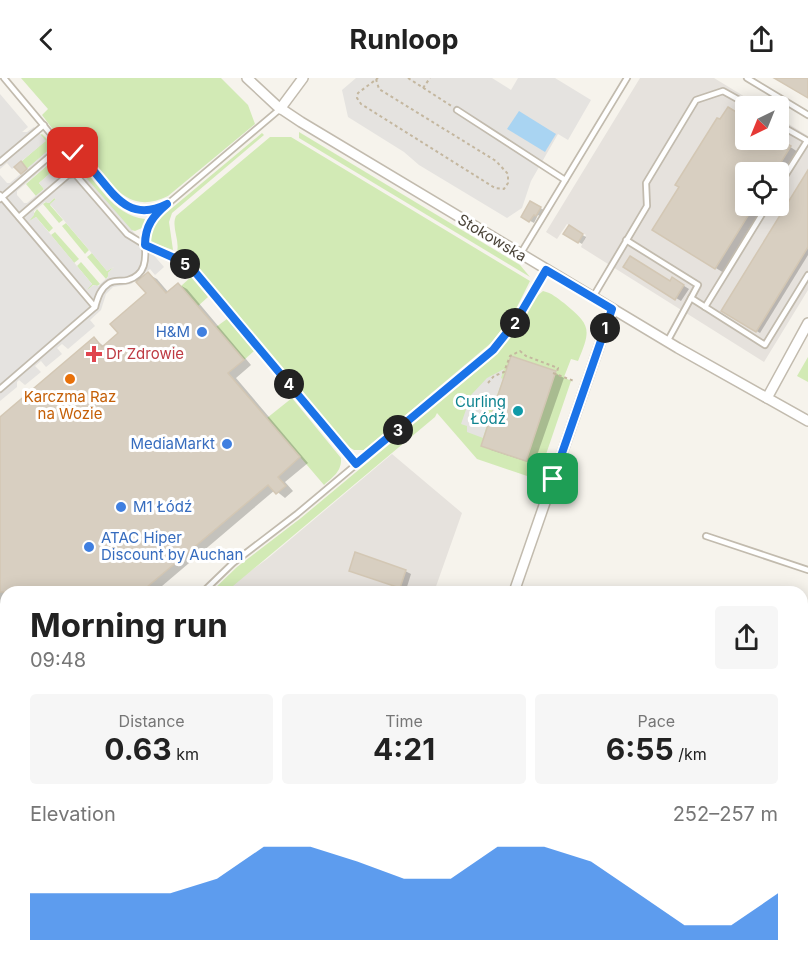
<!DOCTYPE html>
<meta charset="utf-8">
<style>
:root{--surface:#fff;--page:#f6f6f6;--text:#222;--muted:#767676;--accent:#1a73e8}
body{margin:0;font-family:Inter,sans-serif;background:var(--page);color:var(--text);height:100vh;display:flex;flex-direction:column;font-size:22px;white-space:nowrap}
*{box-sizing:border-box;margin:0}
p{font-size:20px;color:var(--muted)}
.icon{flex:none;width:33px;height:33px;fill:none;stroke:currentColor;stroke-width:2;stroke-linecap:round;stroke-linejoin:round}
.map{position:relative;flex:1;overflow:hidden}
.drawer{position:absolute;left:0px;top:508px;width:808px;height:386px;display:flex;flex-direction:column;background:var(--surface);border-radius:18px 18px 0 0;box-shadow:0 3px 15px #0003}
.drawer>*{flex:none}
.needle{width:39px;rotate:223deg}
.fabs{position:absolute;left:735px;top:18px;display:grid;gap:12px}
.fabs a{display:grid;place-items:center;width:54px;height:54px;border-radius:6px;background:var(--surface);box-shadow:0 3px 15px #0003;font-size:30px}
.pin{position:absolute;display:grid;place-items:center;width:51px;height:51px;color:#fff;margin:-26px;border-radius:12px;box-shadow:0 3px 9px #0006}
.km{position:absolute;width:30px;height:30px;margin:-15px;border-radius:50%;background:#222;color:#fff;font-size:16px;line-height:30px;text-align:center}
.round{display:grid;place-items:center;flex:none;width:63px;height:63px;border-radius:6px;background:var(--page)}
.headline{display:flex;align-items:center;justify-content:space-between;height:102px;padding:0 30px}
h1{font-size:33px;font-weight:700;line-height:45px}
.metrics{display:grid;grid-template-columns:repeat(3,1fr);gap:9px;height:102px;padding:6px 30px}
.metrics div{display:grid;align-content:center;border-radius:6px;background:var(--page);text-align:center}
.metrics b{font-size:30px;font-weight:700}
.metrics small{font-size:16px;font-weight:400}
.metrics p{font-size:16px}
.chart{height:168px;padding:12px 30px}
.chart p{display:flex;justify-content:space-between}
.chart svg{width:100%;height:108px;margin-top:6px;fill:var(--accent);opacity:.7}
header{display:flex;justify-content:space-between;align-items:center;height:78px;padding:0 30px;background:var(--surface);font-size:27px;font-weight:700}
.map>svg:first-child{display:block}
.industrial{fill:#e6e2dd;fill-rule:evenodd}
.green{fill:#d2eab5}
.parking{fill:#e5e3e0;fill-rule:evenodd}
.water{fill:#a9d4f2}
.shadow{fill:#0003}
.building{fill:#d8cfc1;stroke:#d3c7b4;stroke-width:1.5}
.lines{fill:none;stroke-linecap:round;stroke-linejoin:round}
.service-casing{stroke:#c2bbae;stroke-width:8}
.minor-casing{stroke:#c2bbae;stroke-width:12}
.path{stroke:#c4b79f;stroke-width:2;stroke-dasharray:3 3;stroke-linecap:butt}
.service{stroke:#fff;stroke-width:4.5}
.minor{stroke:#fff;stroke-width:9}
.route-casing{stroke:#fff;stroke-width:12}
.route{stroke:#1a73e8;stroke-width:8}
.shop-dot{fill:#3f7fe0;stroke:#fff;stroke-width:2}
.health-dot{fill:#e0444e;stroke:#fff;stroke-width:2}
.food-dot{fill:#e8710a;stroke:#fff;stroke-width:2}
.culture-dot{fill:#0f9aa8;stroke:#fff;stroke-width:2}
.labels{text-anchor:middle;stroke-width:6;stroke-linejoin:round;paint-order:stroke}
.street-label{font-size:15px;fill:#4b4439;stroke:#fff}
.shop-label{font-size:15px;fill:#366cbe;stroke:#fff;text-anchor:end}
.health-label{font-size:15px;fill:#be3a42;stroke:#fff;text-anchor:start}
.food-label{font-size:15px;fill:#c56008;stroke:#fff}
.culture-label{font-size:15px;fill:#0d838f;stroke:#fff;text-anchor:end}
</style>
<header><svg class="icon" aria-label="back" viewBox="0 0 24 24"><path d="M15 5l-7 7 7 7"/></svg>Runloop<svg class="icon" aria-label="share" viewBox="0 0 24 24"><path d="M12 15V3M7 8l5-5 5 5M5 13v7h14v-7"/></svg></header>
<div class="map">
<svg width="808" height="893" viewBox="0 0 808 893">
<rect width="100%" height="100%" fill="#f6f3ec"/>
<g class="industrial">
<path d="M640,0H714L760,28H746V62H778L779,40L808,58V212L764,284L581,169L586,157L567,146L557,161L546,154ZM746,94H778V128H746Z"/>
<path d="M392,376L462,435L434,514H222L267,481Z"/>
<path d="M6,691V855L0,853V696Z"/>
<path d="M803,710L808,711V893H404L406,888H802Z"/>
<path d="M94,888H363L361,893H109Z"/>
</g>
<g class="green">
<path d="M21,0H221L248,27L255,46L168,118C123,140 110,98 83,74C78,69 71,69 66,65C57,58 49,46 42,37L48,31Z"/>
<path d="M299,54L520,187L530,199L299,60Z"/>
<path d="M262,55L264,57L172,135L169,144L173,172L151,164L149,157L154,145Z"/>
<path d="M42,56L50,64V71L27,91L21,84L45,63L40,57Z"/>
<path d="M270,59H291L530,203L513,237L491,265L364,372H354L347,368L202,194L193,184L177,174C180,162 171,149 176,138Z"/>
<path d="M60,80H69L77,84C99,105 112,137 145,141L142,150L135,153L131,152L74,87L69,90L63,84L39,105L44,111L36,118L26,106L51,84Z"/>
<path d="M54,120L56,121L50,127L63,142L59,145L43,126L46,124L49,125Z"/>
<path d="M37,131L53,150L49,154L36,139L29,144V143Z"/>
<path d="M66,145L89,172L85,176L62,148Z"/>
<path d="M55,154L79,181L74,185L51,157Z"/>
<path d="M92,175L107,193L114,189L108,195L109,197L106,201L87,179Z"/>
<path d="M81,184L100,206L97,208L93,207L88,212L86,211L92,206L77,188Z"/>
<path d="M191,199L208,219L198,228L181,208Z"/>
<path d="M543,213C552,215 557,220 564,225C590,247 592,250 578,283L571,281L564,299L571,303L541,391L534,389L530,399L477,381L437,335L435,339L227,513L211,514L237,489L301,440L494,279L515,254L537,218Z"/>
<path d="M227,241L254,273L244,282L216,249Z"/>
<path d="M808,279V304L797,298Z"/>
<path d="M292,320L341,380C342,393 333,399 324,407L267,340Z"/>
<path d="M803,733L808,735V872L803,885Z"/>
<path d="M444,888H464L472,891L473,888H490L488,893H442Z"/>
<path d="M736,888H801L799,893H734Z"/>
</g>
<g class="parking">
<path d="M356,0H492L511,12L518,0H555L591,22L568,62L558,56L531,103L522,130L507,140L419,87L404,74L348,39L342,12Z"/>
<path d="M0,16L28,49L22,54H27L34,49L46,63L12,91L7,85L0,91Z"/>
<path d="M51,70L60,80L51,84L17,113V117L24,125H27L44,111L39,105L63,84L69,90L76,88L164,189L155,197L150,191L131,206L113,209L106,216L101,232L90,242L95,248L68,271L62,266L57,270L62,276L46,289L41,283L35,288L41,294L25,307L19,302L17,304V309L0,323V97L7,105H10ZM54,120L56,121L50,126L107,193L114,189L108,195V199L98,208L94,207L87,212L92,206L41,145L36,139L29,143L34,137V133L45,124L49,125Z"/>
<path d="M504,291L501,300L503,301L493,328L486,326L482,337L489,340L483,360L467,354V348L461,346L471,317L487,300Z"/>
</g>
<path class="water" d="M519,33L556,56L545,74L507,51Z"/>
<g class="shadow">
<path d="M778,61L798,74L778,106V94H746V128H765L724,195L654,152L746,62Z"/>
<path d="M808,94V177L760,255L723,233Z"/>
<path d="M531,125L544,132L541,139L538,137L534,145L523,139Z"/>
<path d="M569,149L586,159L582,166L565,156Z"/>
<path d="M625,188L671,205L673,201L689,211L681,223Z"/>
<path d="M148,196L157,201L169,215L178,206L187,211L251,287L236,300L308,385L285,404L293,413L285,420L275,412L155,514H6L5,641L0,638V341L94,261L105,269L120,256L148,215Z"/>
<path d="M555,295L564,300L534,386L491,372L483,367Z"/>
<path d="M405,493L411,496L406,512L356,495Z"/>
<path d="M105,888H156L170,893H109L104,890Z"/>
<path d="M279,888H333L332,893H293Z"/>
<path d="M507,888H698L697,893H505Z"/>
</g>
<g class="building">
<path d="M774,0H808V20Z"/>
<path d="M728,29L746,40V62H781L791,68L775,94H746V128H754L715,191L652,152L679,109L675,107L717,40L720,41Z"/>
<path d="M21,83L27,91L21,96L14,89Z"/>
<path d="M808,92V169L756,254L721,233Z"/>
<path d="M530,123L541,129L536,138L534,137L529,144L521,139Z"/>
<path d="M569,147L583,156L578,165L563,156Z"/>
<path d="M630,178L670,203L672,199L684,207L675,222L623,189Z"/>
<path d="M148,194L166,215L178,205L244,282L228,295L300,379L278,399L286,408L276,416L268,407L141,514H0V339L94,259L102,269L118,255L110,246L146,215L136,204Z"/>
<path d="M511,278L556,293L526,383L481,368Z"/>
<path d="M355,474L406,492L400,510L349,493Z"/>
</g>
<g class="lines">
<defs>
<g id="service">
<path d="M4,0L65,73"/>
<path d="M747,0L808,37"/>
<path d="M280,31L157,135L146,153L145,167L179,182L195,194L356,386"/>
<path d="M457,32L565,102"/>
<path d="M778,46L808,63"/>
<path d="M0,84L44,47"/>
<path d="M778,109L807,63"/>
<path d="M0,117L95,229L0,311"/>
<path d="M0,121L50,78L65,73C103,81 111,148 161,129"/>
<path d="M19,139L68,97L75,96L127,156L145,167C146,181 146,197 128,202C122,204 116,201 109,205C100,211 98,219 95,229"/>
<path d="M626,162L698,207L691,220"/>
<path d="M521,175L627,0"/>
<path d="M593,219L647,128L646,105L696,22L723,13L750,28"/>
<path d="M705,229L767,128"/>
<path d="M667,264L691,220L765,267L808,197"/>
<path d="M706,458L808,492"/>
<path d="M203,514L233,485L297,436L493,272L516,243L546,192"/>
<path d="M0,684L6,679"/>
<path d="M802,726L808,728"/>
<path d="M193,888L206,893"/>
<path d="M475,888L489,893"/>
<path d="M74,893L76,888"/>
<path d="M430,893L432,888"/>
<path d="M496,893L498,888"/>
<path d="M697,893L699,888"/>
<path d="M803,893L808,882"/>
</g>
<g id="minor">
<path d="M247,0L277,28L301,44L678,270L808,343"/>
<path d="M280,31L303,0"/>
<path d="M767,320L808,245"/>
<path d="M514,514L612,231"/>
<path d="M14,888L28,893"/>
<path d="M1,893L4,885H6"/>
<path d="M384,893L386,888"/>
</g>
</defs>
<use href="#service" class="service-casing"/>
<use href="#minor" class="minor-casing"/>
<g class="path">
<path d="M408,0L453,29"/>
<path d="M376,1L379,11L496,83L508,96V105L504,111L495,110L361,26L357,20L358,15L378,0"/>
<path d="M423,10L430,0"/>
<path d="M553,295L574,303"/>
<path d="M488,305L494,298L504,294L510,278L520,273L526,278L558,290L556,297"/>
</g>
<use href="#service" class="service"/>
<use href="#minor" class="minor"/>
</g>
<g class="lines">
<defs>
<path id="route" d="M73,75C107,94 117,151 167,126C153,138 145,148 145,167L179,182L195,194L356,386L493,272L516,243L546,192L612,231L553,401"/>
</defs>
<use href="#route" class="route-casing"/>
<use href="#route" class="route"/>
</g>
<g class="shop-dot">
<circle cx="202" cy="254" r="6"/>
<circle cx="227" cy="366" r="6"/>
<circle cx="121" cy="429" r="6"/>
<circle cx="89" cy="469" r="6"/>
</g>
<path class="health-dot" d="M91 267h6v6h6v6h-6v6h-6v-6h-6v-6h6z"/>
<circle class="food-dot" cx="70" cy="301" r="6"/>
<circle class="culture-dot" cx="518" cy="333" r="6"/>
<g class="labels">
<g class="street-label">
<text transform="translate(492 160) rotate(31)" y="5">Stokowska</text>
</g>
<g class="shop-label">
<text x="190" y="259">H&amp;M</text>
<text x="215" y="371">MediaMarkt</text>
<text x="133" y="434" text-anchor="start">M1 Łódź</text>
<text x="101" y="465" text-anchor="start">ATAC Hiper<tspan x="101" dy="17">Discount by Auchan</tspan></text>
</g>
<g class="health-label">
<text x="106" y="281">Dr Zdrowie</text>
</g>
<g class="food-label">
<text x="70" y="324">Karczma Raz<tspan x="70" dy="17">na Wozie</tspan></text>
</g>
<g class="culture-label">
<text x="506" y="329">Curling<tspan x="506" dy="17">Łódź</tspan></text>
</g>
</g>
</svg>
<div class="fabs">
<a><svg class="needle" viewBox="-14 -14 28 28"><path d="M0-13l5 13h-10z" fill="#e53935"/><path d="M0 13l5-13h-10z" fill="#767676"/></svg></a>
<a><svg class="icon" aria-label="locate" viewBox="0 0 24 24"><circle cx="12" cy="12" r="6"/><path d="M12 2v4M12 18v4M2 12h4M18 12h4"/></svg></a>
</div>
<div class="pin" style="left:553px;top:401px;background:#1e9e55"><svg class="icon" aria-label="arrive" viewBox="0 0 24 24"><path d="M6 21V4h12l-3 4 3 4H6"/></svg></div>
<div class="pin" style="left:73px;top:75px;background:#d93025"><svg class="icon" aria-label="check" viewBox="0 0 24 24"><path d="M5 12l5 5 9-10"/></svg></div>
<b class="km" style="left:605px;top:250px">1</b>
<b class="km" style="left:515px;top:245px">2</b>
<b class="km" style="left:398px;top:352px">3</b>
<b class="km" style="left:289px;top:306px">4</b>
<b class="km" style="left:185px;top:186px">5</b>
<section class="drawer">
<div class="headline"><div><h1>Morning run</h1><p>09:48</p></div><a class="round"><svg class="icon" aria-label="share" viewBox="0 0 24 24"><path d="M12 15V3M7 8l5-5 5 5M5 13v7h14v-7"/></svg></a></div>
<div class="metrics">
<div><p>Distance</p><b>0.63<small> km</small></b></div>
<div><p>Time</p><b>4:21</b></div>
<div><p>Pace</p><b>6:55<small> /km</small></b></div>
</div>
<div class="chart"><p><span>Elevation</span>252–257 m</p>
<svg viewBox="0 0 160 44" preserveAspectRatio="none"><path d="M0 44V25L10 25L20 25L30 25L40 19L50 6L60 6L70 12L80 19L90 19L100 6L110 6L120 12L130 25L140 38L150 38L160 25V44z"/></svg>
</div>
</section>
</div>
